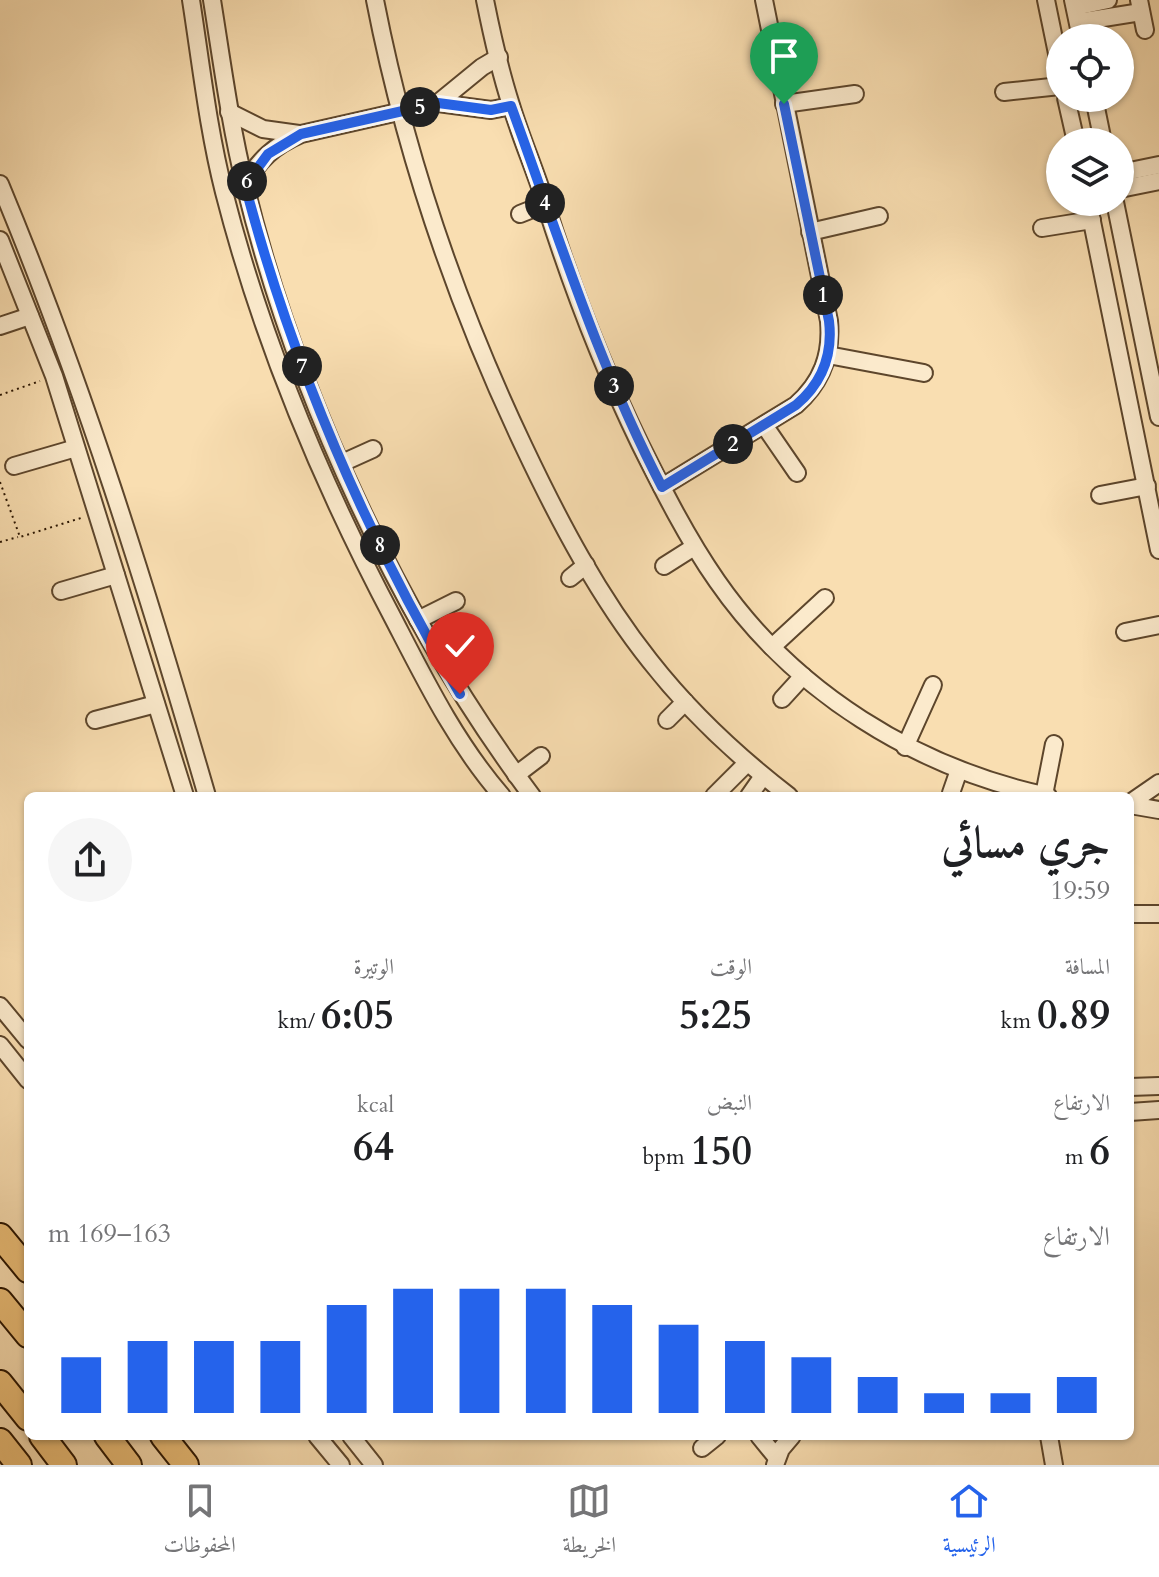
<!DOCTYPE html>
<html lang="ar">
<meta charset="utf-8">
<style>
:root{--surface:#fff;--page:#f6f6f6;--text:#202124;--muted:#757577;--line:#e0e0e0;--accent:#2563eb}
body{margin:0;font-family:Cardo,Amiri,serif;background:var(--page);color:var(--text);direction:rtl;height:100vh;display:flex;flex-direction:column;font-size:30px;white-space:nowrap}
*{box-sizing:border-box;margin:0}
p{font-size:26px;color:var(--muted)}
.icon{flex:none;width:44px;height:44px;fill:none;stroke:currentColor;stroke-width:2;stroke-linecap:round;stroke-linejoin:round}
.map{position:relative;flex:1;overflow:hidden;direction:ltr}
.drawer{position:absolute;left:24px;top:792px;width:1110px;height:648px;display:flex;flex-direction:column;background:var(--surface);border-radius:12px;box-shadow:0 2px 6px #0004;direction:rtl}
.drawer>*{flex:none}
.controls{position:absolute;left:1046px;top:24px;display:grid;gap:16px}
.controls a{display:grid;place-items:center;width:88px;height:88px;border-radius:50%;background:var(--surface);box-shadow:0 2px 6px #0004;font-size:40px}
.pin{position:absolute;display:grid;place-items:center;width:68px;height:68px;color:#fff;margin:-82px -34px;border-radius:50% 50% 50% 0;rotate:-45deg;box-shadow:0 0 8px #0007}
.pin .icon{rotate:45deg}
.km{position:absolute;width:40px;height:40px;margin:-20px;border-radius:50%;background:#222;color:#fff;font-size:22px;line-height:40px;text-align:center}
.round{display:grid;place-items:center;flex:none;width:84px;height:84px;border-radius:42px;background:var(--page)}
.overview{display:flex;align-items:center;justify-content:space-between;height:136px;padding:0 24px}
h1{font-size:44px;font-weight:800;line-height:60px}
.figures{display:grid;grid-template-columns:repeat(3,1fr);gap:12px;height:136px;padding:8px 24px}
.figures div{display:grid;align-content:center}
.figures b{font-size:40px;font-weight:800}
.figures small{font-size:22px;font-weight:400}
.figures p{font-size:22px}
.chart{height:224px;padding:16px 24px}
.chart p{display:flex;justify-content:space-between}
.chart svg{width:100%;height:144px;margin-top:8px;stroke:var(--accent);stroke-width:6}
.dock{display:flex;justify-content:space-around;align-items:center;height:112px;border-top:2px solid var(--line);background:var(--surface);font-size:22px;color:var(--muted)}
.dock a{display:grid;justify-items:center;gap:4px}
.dock .on{color:var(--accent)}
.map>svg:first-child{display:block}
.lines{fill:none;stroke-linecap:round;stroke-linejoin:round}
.minor-casing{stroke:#5d462c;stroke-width:20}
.highway-casing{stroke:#291400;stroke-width:28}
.path{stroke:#291400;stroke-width:2;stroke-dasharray:2 4;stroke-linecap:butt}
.minor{stroke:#fbeacc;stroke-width:16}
.highway{stroke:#ecbf78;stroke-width:24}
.route-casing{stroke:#fff;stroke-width:16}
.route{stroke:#2563eb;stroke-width:10}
</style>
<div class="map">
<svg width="1159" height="1465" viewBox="0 0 1159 1465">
<rect width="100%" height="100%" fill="#f9deb1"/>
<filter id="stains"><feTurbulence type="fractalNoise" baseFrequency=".0025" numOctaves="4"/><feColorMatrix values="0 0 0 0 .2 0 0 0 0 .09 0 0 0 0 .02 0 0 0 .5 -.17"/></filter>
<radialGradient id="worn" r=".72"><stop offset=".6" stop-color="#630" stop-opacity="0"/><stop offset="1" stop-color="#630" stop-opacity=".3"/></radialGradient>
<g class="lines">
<defs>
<g id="minor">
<path d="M191,0C201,64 208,129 224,192C262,341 322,484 394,620C426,682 456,743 502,796"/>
<path d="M212,0C222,62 230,124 245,185C296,396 402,622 532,796"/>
<path d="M375,0C405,154 457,306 524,447C559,521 599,597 650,661C690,712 737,756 789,796"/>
<path d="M485,0C492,35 500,71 511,105C521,138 535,170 545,202C571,285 602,366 640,444C663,490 687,538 717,581C794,692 916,768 1048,796"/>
<path d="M1046,0L1060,68"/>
<path d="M1073,0L1081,38"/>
<path d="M1139,0L1145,30"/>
<path d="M1075,7L1108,0"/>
<path d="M1078,22L1141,12"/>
<path d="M1004,92L1060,86"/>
<path d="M1066,98L1076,142"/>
<path d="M1094,98L1103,142"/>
<path d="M438,103L491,110L511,106"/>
<path d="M784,104L855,94"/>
<path d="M229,112L263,129L299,134"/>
<path d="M1120,173L1159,165"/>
<path d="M0,184C83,383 147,589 207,796"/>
<path d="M245,185C258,160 275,145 301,134L438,103L482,67L499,57"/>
<path d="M1120,189L1159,181"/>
<path d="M1088,202L1159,550"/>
<path d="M1115,202L1159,417"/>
<path d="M520,214L545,204"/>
<path d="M1042,228L1092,220"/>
<path d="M810,232L879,216"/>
<path d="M0,240L54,376L185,796"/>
<path d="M0,326L30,316"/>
<path d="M828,355L924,373"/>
<path d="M764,425L797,473"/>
<path d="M342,463L373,449"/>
<path d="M14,466L76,448"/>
<path d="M662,487L796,405C822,382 832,355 829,321L764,0"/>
<path d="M1100,495L1147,486"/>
<path d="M664,566L694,547"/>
<path d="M570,578L586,565"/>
<path d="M61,591L116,575"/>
<path d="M418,620L456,601"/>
<path d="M1125,632L1159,625"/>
<path d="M772,647L825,598"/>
<path d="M782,699L803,676"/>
<path d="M95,720L156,704"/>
<path d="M667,720L685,702"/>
<path d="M905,747L933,685"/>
<path d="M516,775L541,756"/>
<path d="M951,793L959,770"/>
<path d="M1044,795L1054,744"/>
<path d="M714,796L747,763"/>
<path d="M749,796L763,776"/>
<path d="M1130,803L1159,783"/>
<path d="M1130,805L1159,810"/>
<path d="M1130,914H1159"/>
<path d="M0,1006L28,1040"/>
<path d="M0,1045L28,1080"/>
<path d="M1130,1087L1159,1086"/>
<path d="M1130,1112L1159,1110"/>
<path d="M317,1436L341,1465"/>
<path d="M351,1436L374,1465"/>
<path d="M759,1436L777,1458"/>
<path d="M1049,1436L1054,1465"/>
<path d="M702,1448L717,1436"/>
<path d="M775,1465L781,1449L792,1436"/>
</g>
<g id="highway">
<path d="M0,1236L28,1270"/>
<path d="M0,1301L28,1335"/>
<path d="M0,1383L28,1418"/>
<path d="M42,1436L64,1465"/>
<path d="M107,1436L129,1465"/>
<path d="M163,1436L186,1465"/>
<path d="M0,1441L19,1465"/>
</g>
</defs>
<use href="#minor" class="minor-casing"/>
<use href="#highway" class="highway-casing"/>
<g class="path">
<path d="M0,395L40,381"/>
<path d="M0,482L20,537L81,518"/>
<path d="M0,542L18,537"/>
</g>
<use href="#minor" class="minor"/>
<use href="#highway" class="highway"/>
</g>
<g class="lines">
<defs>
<path id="route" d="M460,694C366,535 292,364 245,185L268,154L301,134L438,103L491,110L511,106C559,237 597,362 662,487L796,405C822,383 833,355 829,321L784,104"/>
</defs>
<use href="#route" class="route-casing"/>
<use href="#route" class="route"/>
</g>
<rect width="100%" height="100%" filter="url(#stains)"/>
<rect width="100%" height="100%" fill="url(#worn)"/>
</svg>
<div class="controls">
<a><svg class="icon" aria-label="locate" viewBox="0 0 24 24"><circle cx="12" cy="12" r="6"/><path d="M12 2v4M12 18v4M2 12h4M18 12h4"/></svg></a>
<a><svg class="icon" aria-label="layers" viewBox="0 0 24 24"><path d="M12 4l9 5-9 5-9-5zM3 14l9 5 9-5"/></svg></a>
</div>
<div class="pin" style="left:784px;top:104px;background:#1e9e55"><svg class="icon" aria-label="arrive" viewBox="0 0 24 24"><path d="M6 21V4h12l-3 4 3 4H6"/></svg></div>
<div class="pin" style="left:460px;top:694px;background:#d93025"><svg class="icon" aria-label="check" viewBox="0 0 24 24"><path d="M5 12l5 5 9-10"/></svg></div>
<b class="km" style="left:823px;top:295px">1</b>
<b class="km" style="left:733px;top:444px">2</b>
<b class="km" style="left:614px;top:386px">3</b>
<b class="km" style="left:545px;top:203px">4</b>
<b class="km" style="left:420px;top:107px">5</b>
<b class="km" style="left:247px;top:181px">6</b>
<b class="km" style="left:302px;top:366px">7</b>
<b class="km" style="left:380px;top:545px">8</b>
<section class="drawer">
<div class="overview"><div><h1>جري مسائي</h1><p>19:59</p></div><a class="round"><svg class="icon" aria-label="share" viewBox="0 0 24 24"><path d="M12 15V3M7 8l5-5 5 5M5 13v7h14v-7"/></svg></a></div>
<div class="figures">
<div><p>المسافة</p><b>0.89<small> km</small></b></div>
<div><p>الوقت</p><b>5:25</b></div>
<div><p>الوتيرة</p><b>6:05<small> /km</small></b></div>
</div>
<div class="figures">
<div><p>الارتفاع</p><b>6<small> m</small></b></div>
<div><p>النبض</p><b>150<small> bpm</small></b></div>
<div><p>kcal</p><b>64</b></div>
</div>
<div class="chart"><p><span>الارتفاع</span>163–169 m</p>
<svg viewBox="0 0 160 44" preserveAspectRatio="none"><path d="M5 44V27M15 44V22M25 44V22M35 44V22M45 44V11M55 44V6M65 44V6M75 44V6M85 44V11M95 44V17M105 44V22M115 44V27M125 44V33M135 44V38M145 44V38M155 44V33"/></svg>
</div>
</section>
</div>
<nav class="dock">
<a class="on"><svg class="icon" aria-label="home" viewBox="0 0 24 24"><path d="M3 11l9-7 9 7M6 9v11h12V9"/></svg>الرئيسية</a>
<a><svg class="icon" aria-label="map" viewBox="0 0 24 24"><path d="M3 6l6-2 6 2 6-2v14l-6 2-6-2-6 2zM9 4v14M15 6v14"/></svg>الخريطة</a>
<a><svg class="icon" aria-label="saved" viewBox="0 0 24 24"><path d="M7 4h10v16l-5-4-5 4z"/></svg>المحفوظات</a>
</nav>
